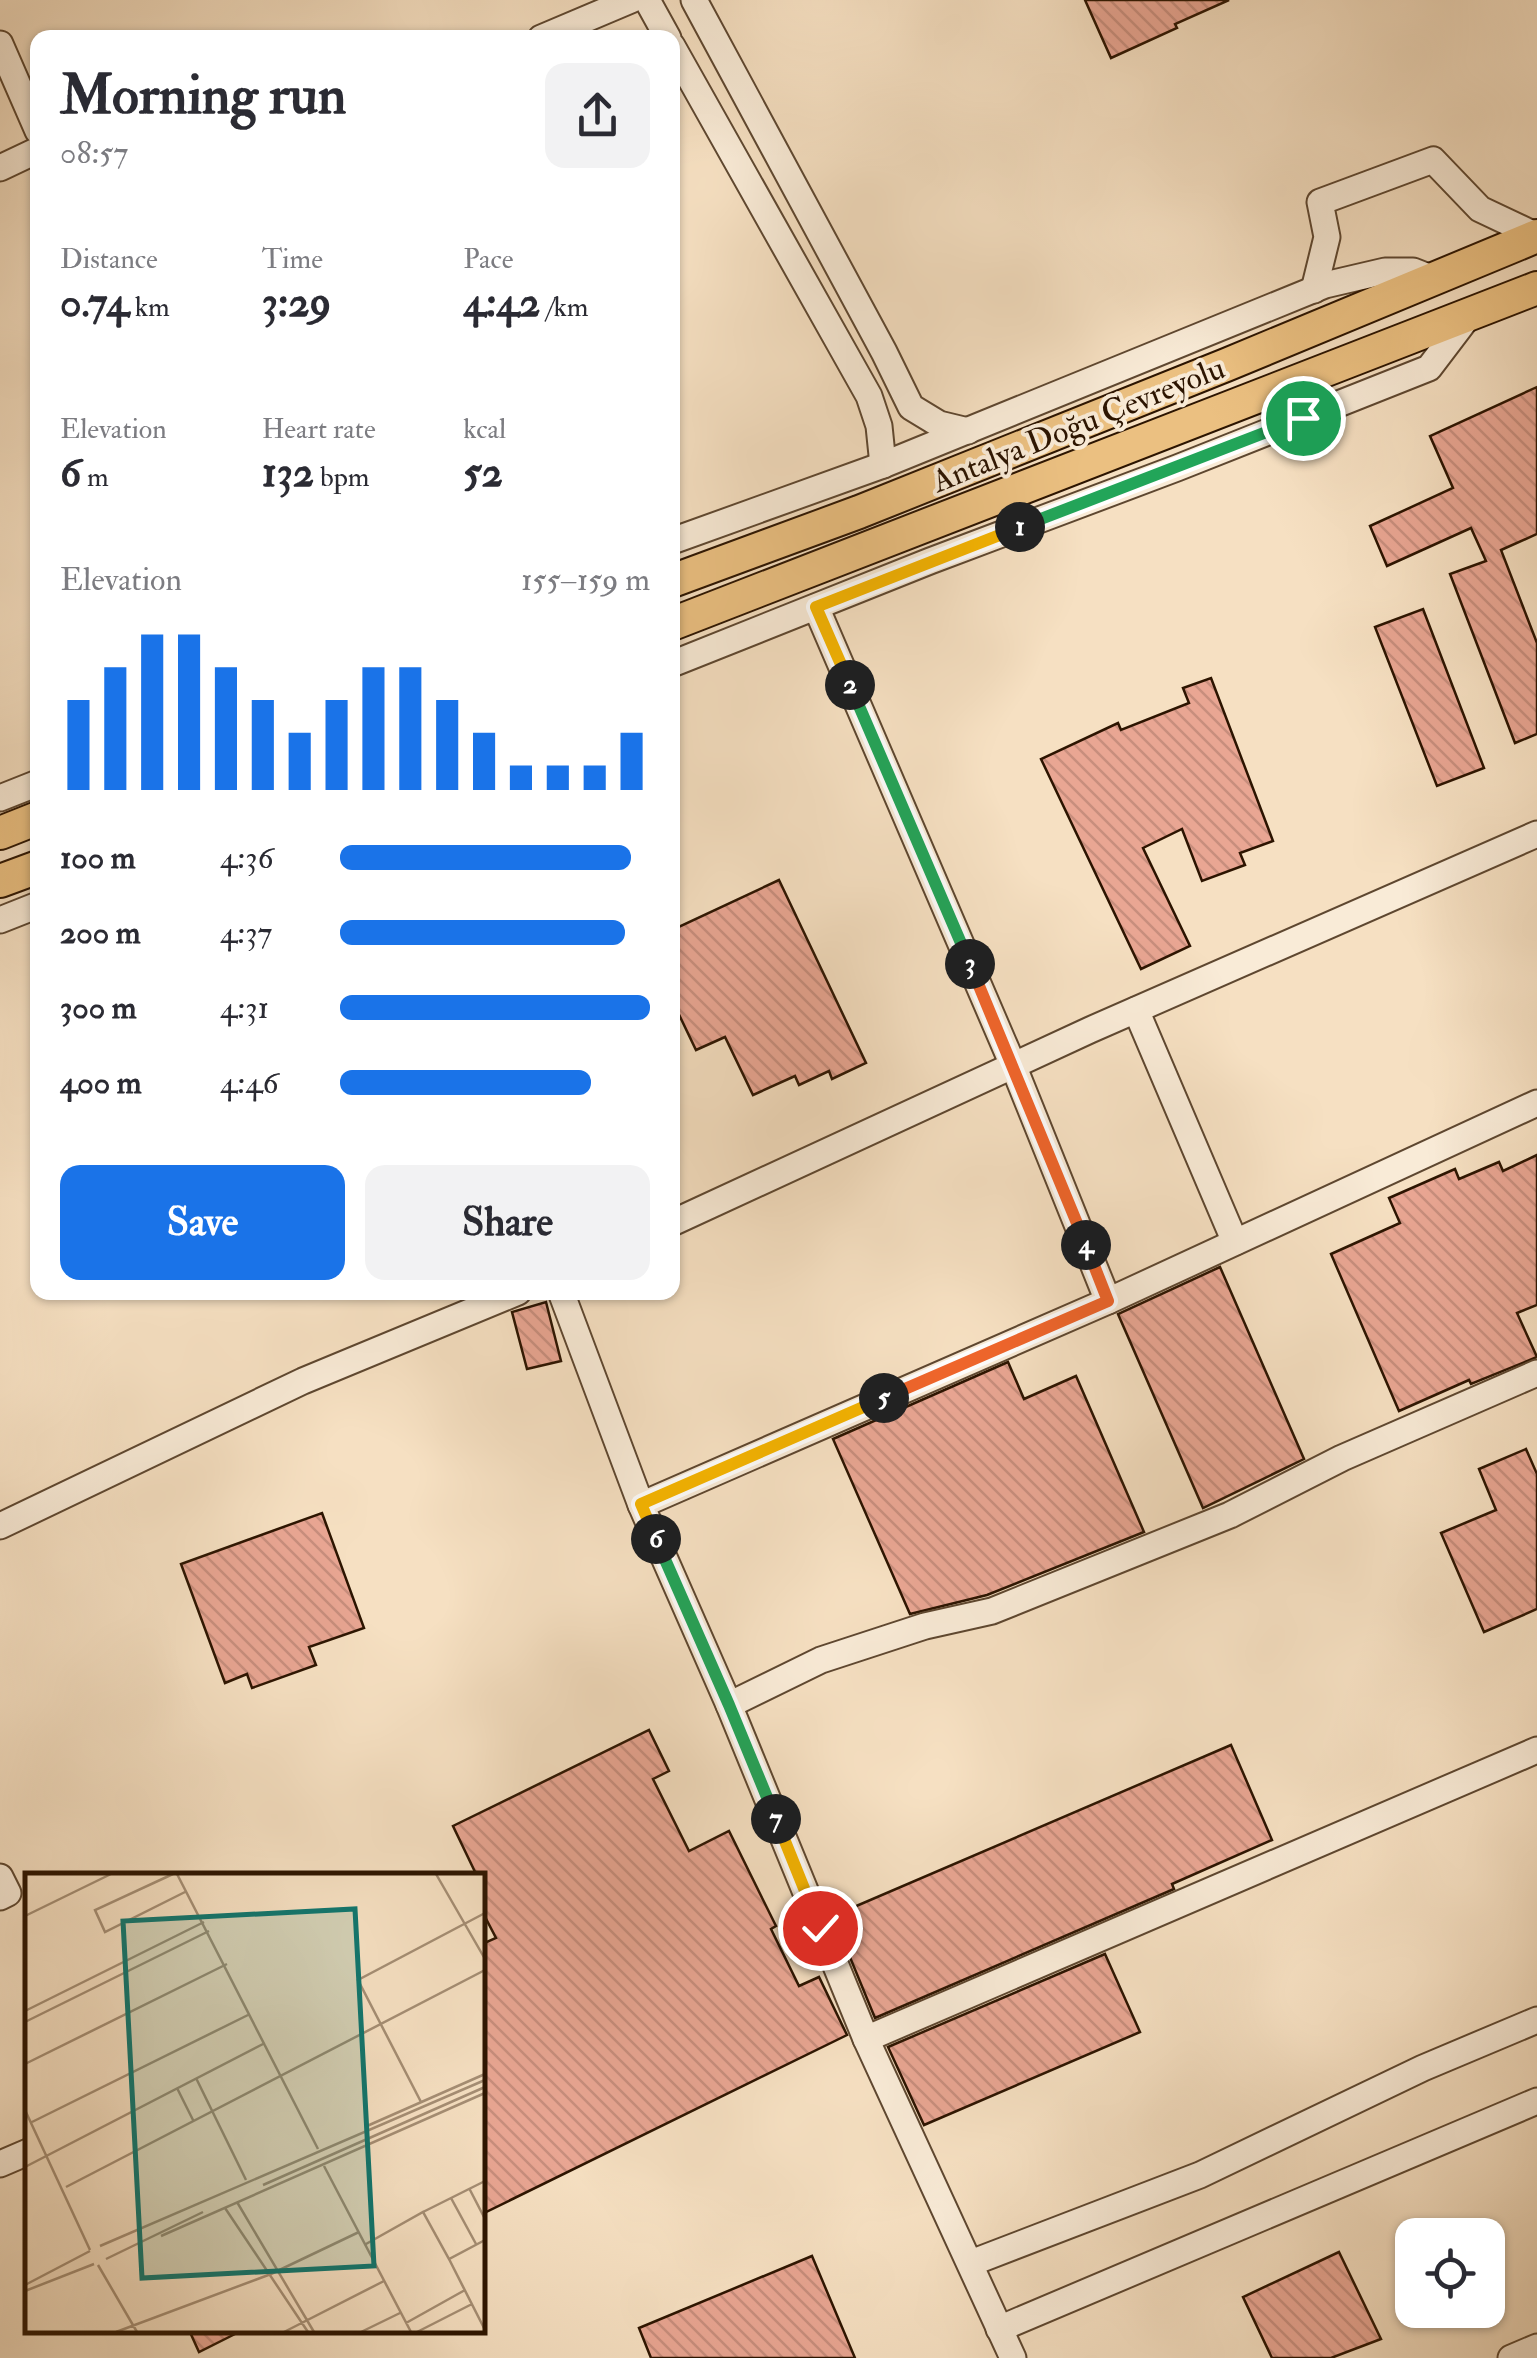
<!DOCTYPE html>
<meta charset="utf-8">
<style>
:root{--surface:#fff;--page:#f2f2f3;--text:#2b2b33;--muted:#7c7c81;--accent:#1a73e8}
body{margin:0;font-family:"IM FELL Double Pica",serif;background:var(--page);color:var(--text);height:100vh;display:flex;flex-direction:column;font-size:38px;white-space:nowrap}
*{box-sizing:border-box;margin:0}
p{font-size:32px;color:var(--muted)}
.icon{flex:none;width:55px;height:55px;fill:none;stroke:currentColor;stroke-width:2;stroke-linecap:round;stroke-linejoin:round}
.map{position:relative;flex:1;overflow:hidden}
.sheet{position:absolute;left:30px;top:30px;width:650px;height:1270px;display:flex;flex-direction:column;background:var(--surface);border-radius:20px;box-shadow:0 2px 8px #0004}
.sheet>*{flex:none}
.buttons{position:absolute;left:1395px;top:2218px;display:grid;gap:20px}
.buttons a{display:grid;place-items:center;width:110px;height:110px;border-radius:20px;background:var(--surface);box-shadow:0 2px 8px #0004;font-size:50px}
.pin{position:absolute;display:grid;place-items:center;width:85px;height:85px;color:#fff;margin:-42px;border:5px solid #fff;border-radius:50%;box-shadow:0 2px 10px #0007}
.km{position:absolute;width:50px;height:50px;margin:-25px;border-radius:50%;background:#222;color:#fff;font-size:28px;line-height:50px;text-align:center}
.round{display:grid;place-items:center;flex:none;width:105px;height:105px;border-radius:20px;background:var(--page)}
.overview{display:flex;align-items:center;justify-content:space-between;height:170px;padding:0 30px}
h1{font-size:55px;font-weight:800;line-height:75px}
.metrics{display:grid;grid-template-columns:repeat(3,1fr);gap:15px;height:170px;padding:10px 30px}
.metrics div{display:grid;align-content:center}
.metrics b{font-size:42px;font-weight:800}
.metrics small{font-size:28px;font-weight:400}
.metrics p{font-size:28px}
.chart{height:280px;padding:20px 30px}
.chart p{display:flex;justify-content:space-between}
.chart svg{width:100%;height:180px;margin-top:10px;stroke:var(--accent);stroke-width:6}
.cta{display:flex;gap:20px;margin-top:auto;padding:20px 30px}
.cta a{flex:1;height:115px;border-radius:20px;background:var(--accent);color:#fff;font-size:40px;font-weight:800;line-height:115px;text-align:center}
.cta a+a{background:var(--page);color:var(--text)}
ul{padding:0 30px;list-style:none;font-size:32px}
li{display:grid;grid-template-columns:160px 120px 1fr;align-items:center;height:75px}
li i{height:25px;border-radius:12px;background:var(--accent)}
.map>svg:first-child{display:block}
.building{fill:url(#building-back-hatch);stroke:#2c1400;stroke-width:2.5}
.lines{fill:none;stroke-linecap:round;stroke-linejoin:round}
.minor-casing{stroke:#5e4730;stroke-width:29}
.major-casing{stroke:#2c1400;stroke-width:36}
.minor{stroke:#f9ebd7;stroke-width:25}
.major{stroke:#ebc081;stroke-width:32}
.split-1-casing{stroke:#fff;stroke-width:20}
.split-2-casing{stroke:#fff;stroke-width:20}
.split-3-casing{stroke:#fff;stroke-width:20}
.split-4-casing{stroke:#fff;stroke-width:20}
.split-5-casing{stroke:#fff;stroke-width:20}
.split-6-casing{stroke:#fff;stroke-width:20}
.split-7-casing{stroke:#fff;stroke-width:20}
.split-8-casing{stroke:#fff;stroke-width:20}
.split-1{stroke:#22a559;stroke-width:12}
.split-2{stroke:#f5b400;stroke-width:12}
.split-3{stroke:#22a559;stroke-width:12}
.split-4{stroke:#f0652b;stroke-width:12}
.split-5{stroke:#f0652b;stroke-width:12}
.split-6{stroke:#f5b400;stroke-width:12}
.split-7{stroke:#22a559;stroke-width:12}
.split-8{stroke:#f5b400;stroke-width:12}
.labels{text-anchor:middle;stroke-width:8;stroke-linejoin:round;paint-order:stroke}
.street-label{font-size:32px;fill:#2c1400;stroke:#f9ebd7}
.inset-road{fill:none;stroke:#a58e74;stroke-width:2.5}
.view{fill:#0f766e;fill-opacity:0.15;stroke:#0f766e;stroke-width:5}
.inset-edge{fill:none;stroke:#2c1400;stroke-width:5}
</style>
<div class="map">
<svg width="1537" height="2358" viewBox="0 0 1537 2358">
<defs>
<pattern id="building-back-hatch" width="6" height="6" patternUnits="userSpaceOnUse" patternTransform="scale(2.5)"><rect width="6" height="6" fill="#e9a693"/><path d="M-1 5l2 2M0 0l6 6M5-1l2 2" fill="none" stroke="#c88e7d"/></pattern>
</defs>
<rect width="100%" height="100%" fill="#f6e0c2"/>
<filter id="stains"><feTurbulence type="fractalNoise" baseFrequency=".002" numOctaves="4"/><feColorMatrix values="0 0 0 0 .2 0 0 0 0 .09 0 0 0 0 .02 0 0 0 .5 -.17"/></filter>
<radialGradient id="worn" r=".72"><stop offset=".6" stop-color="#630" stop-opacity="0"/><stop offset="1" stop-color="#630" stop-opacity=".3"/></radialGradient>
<g class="building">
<path d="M1085,0H1229L1175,24L1177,28L1111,58Z"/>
<path d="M1537,387V534L1501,550L1537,643V734L1515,743L1450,574L1486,561L1471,528L1387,566L1370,526L1453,488L1430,436Z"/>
<path d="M1423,609L1484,768L1437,786L1375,627Z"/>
<path d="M1211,678L1273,841L1240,853L1245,865L1202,881L1182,829L1143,848L1190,946L1141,969L1041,759L1118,723L1121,730L1189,703L1183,688Z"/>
<path d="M779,880L866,1063L832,1079L829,1071L799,1085L795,1076L753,1095L725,1037L696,1050L672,1000V930Z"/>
<path d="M1537,1155V1305L1517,1313L1537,1357L1471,1384L1469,1380L1399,1411L1331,1254L1400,1223L1389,1198L1455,1169L1459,1179L1499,1162L1503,1171Z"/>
<path d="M1220,1267L1304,1459L1203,1508L1118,1314Z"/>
<path d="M546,1302L561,1361L527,1369L512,1312Z"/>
<path d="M1008,1362L1024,1399L1076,1376L1144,1532L987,1595L910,1614L833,1439Z"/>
<path d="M1526,1449L1537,1474V1609L1484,1632L1441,1533L1496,1510L1479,1469Z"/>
<path d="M322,1513L364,1628L309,1647L316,1665L252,1688L247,1674L225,1683L181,1564Z"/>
<path d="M649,1730L669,1771L653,1779L689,1851L729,1831L776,1926L771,1929L799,1986L819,1977L847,2035L482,2214V1944L496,1938L482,1911V1876H477L453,1826Z"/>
<path d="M1231,1745L1272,1840L1172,1884L1174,1889L875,2018L833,1916Z"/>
<path d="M1105,1954L1140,2032L924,2125L888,2047Z"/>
<path d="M1339,2252L1381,2339L1331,2358H1272L1243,2297Z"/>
<path d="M812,2256L855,2358H651L639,2328Z"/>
<path d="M189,2330H243L199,2352Z"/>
</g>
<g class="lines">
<defs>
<g id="minor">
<path d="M647,0L668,38"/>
<path d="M694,0L884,352L911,407L939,424L968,431"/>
<path d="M541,38L631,0"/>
<path d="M0,44L38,131"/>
<path d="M672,46L869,396L879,426L883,465"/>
<path d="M0,168L38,150"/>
<path d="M1314,290L1327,237L1320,202L1433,160L1480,209L1537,236"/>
<path d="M672,541L883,465L1325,285L1385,271H1413L1436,280"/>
<path d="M816,607L1013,1065L1108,1301"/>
<path d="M672,664L930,561L1177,468L1429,368L1470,314"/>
<path d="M0,798L38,783"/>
<path d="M0,920L38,905"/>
<path d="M1136,1010L1235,1242"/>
<path d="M672,1223L1090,1030L1537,834"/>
<path d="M561,1292L641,1505L729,1705L866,2039L1013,2358"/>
<path d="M641,1505L1108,1301L1537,1103"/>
<path d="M0,1526L303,1381L518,1292"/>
<path d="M729,1705L821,1660L925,1626L992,1611L1230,1515L1342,1458L1537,1373"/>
<path d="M0,1877L8,1893L0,1897"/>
<path d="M866,2039L1537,1750"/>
<path d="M0,2164L28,2152"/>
<path d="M971,2263L1200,2175L1423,2068L1537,2020"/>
<path d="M999,2329L1537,2101"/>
<path d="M1511,2358L1537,2347"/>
</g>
<g id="major">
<path d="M672,581L859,512L1226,365L1537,236"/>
<path d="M672,624L1537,288"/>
<path d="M0,833L38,818"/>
<path d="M0,881L38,867"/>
</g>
</defs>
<use href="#minor" class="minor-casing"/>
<use href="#major" class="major-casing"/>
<use href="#minor" class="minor"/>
<use href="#major" class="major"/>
</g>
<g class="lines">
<defs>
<path id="split-1" d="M1020,527L1303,418"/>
<path id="split-2" d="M850,685L816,607L1020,527"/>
<path id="split-3" d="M850,685L970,964"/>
<path id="split-4" d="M970,964L1086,1245"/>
<path id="split-5" d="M884,1398L1108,1301L1086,1245"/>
<path id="split-6" d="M656,1539L641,1504L884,1398"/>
<path id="split-7" d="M656,1539L729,1705L776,1819"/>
<path id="split-8" d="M776,1819L820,1928"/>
</defs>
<use href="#split-1" class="split-1-casing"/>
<use href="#split-2" class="split-2-casing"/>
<use href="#split-3" class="split-3-casing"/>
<use href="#split-4" class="split-4-casing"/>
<use href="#split-5" class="split-5-casing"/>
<use href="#split-6" class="split-6-casing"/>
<use href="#split-7" class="split-7-casing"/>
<use href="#split-8" class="split-8-casing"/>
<use href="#split-1" class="split-1"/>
<use href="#split-2" class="split-2"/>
<use href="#split-3" class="split-3"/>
<use href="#split-4" class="split-4"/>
<use href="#split-5" class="split-5"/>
<use href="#split-6" class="split-6"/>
<use href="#split-7" class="split-7"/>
<use href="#split-8" class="split-8"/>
</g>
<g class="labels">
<g class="street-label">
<text transform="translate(1078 424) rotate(-22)" y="11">Antalya Doğu Çevreyolu</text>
</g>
</g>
<g transform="translate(25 1873)">
<rect width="460" height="460" fill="#f6e0c2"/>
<path class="inset-road" d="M148,1L70,37L80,59L162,18M152,1L293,276M411,1L460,86M0,43L86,1M0,138L179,49M0,149L184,58M0,191L202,91M171,205L221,307M152,215L169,249M396,229L333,107L460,40M0,237L65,377M7,249L225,141M342,253L460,201M299,293L386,459M0,294L240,170M238,312L460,214M41,314L460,97M444,315L460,346M426,325L451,371M212,329L289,459M200,335L283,459M398,339L460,308M136,363L460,220M341,371L398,339L424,386L460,367M75,373L460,207M81,386L178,339M424,386L460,457M73,392L112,459M0,412L65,378M0,418L69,391M381,450L440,417M91,459L246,401L334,359M259,459L359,408M336,459L375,440M392,459L447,431"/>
<path class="view" d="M330,36L349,393L117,405L98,48Z"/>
<rect width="460" height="460" class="inset-edge"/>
</g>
<rect width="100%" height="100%" filter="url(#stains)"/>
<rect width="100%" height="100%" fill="url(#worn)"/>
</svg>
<div class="buttons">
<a><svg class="icon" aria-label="locate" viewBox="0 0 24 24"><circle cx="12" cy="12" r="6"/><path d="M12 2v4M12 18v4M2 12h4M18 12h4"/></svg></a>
</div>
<div class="pin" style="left:1303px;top:418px;background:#1e9e55"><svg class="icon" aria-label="arrive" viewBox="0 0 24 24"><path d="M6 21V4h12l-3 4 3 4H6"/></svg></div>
<div class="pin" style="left:820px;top:1928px;background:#d93025"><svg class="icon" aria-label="check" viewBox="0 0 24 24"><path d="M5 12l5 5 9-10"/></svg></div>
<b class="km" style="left:1020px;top:527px">1</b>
<b class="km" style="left:850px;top:685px">2</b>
<b class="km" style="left:970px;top:964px">3</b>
<b class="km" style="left:1086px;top:1245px">4</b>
<b class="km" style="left:884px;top:1398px">5</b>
<b class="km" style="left:656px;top:1539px">6</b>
<b class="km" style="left:776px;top:1819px">7</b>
<section class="sheet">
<div class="overview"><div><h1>Morning run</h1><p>08:57</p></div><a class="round"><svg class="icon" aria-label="share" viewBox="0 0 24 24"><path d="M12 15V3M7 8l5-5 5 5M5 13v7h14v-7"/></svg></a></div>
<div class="metrics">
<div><p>Distance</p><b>0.74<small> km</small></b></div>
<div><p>Time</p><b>3:29</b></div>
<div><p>Pace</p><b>4:42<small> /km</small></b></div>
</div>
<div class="metrics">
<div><p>Elevation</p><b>6<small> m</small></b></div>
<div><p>Heart rate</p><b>132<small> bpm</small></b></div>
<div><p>kcal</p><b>52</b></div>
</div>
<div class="chart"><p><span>Elevation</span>155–159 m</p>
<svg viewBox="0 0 160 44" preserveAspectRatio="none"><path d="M5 44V22M15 44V14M25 44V6M35 44V6M45 44V14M55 44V22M65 44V30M75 44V22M85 44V14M95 44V14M105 44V22M115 44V30M125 44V38M135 44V38M145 44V38M155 44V30"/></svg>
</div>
<ul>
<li><b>100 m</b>4:36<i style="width:94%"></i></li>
<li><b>200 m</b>4:37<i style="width:92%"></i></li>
<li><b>300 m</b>4:31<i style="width:100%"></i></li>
<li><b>400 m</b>4:46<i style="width:81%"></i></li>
</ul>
<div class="cta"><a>Save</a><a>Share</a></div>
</section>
</div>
